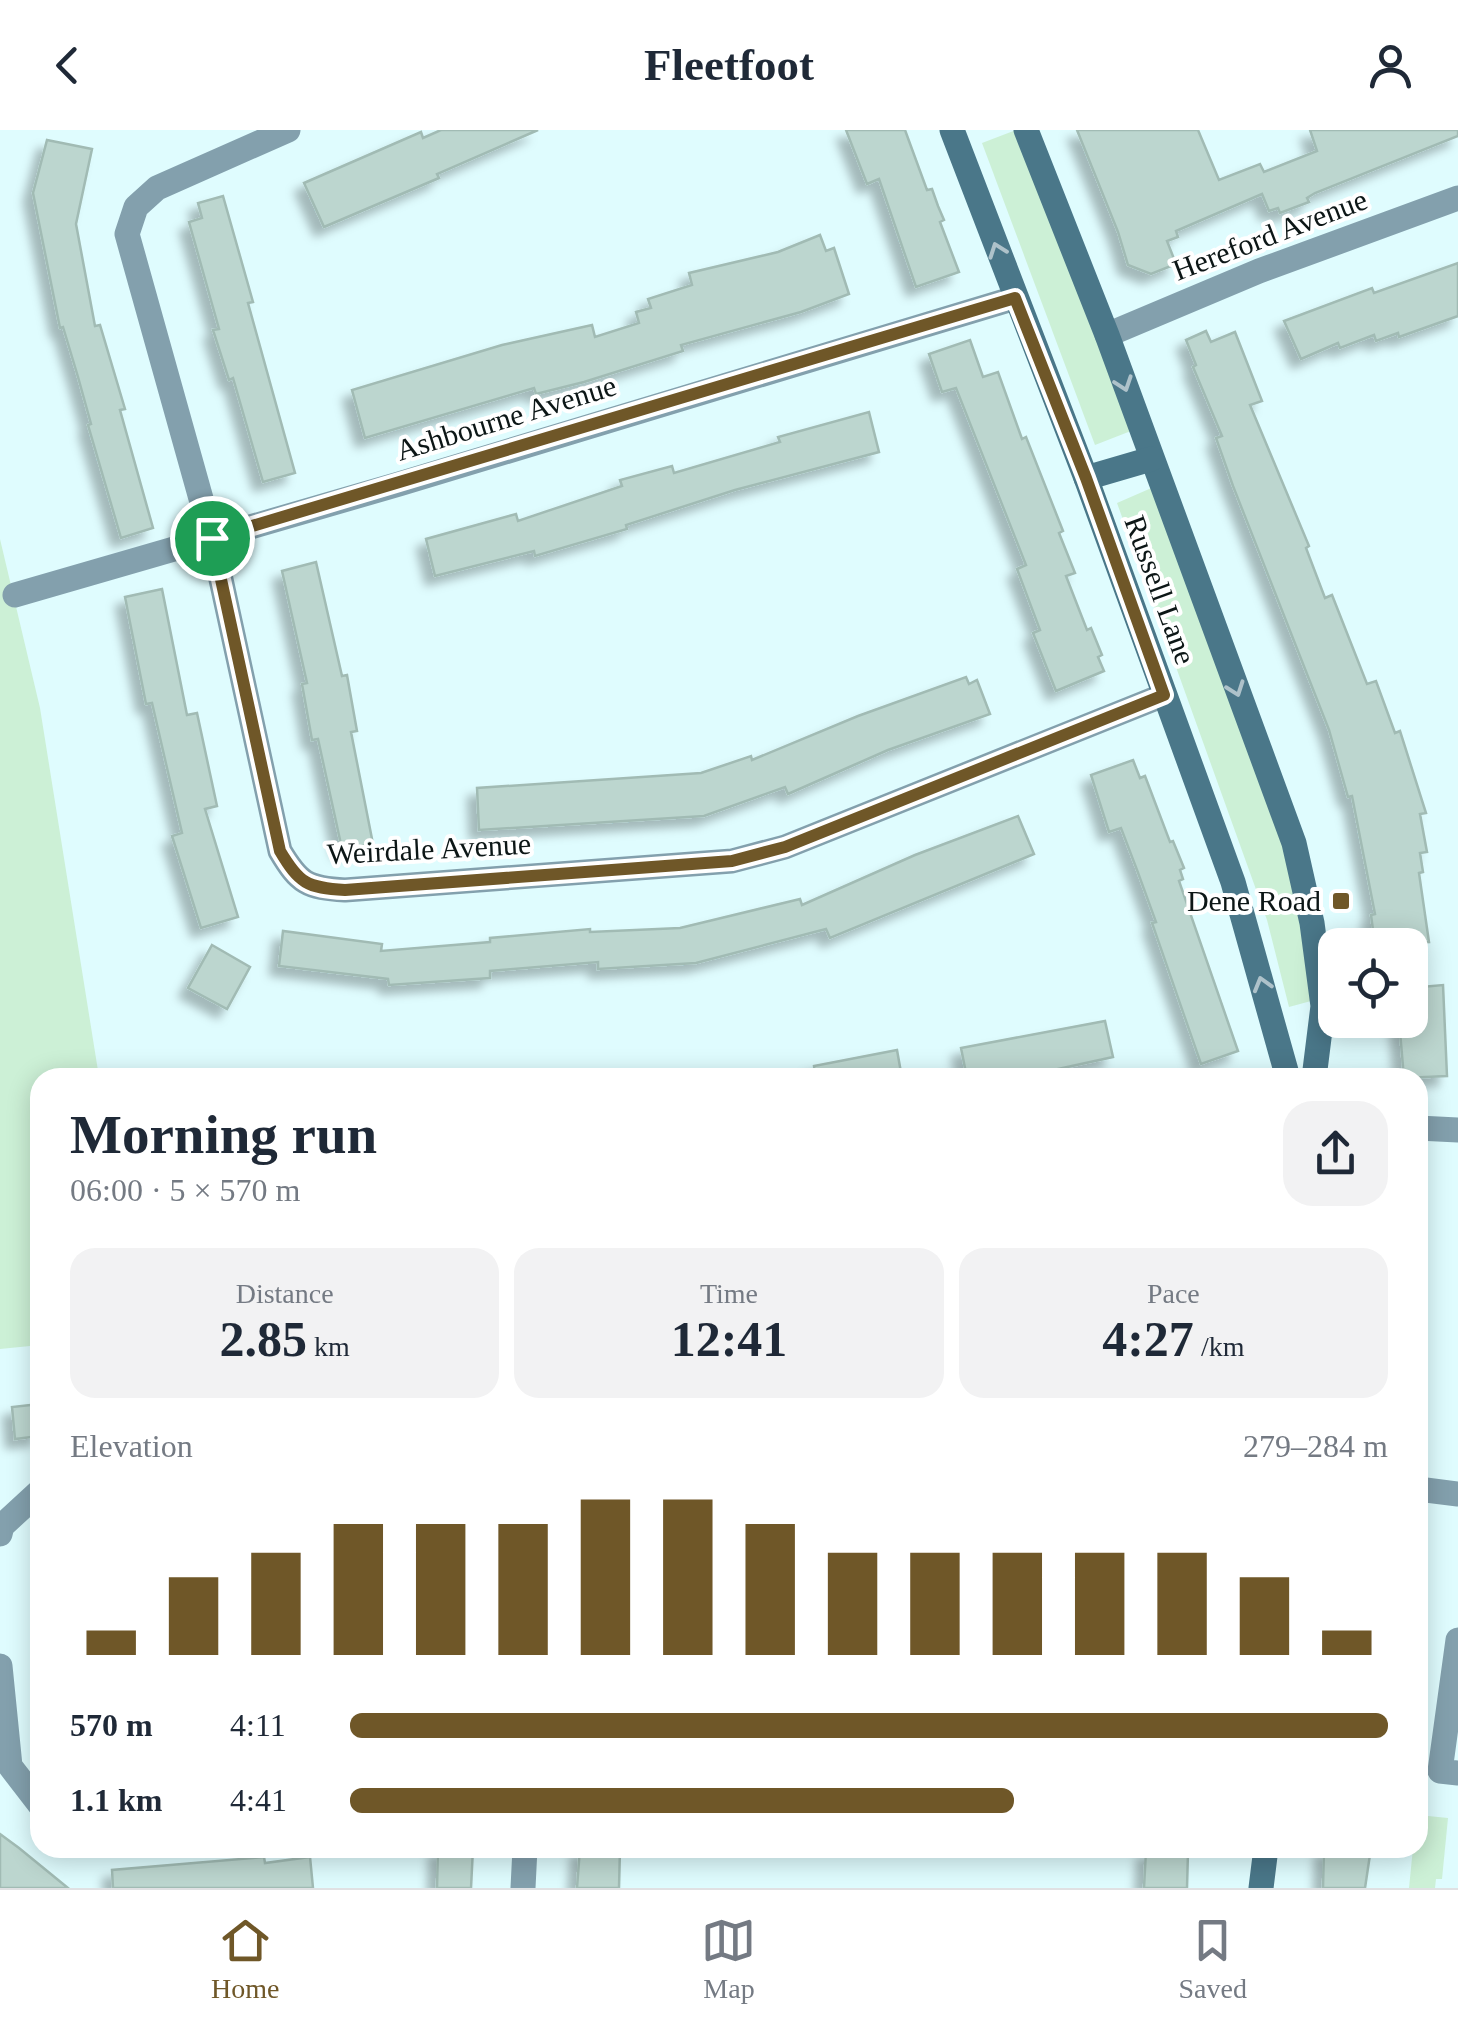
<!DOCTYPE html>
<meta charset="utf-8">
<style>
:root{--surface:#fff;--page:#f2f2f3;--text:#1f2937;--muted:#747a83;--line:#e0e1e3;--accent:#6f5728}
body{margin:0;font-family:Georgia,serif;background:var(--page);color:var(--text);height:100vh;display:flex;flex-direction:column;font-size:38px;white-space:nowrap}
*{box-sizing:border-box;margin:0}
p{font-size:32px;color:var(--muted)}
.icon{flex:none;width:55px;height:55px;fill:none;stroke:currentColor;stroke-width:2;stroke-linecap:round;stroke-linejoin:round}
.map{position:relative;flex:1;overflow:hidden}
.details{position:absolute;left:30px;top:938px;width:1398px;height:790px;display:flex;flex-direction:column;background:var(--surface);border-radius:30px;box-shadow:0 5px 25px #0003}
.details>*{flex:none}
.controls{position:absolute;left:1318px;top:798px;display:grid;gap:20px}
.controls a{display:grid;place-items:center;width:110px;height:110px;border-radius:20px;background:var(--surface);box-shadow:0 5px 25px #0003;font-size:50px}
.pin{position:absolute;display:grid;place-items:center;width:85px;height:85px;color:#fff;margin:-42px;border:5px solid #fff;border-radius:50%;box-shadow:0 2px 10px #0007}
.round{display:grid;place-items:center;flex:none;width:105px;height:105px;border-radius:30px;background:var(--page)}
.summary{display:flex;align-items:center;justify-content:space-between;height:170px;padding:0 40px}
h1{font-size:55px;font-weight:800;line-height:75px}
.figures{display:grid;grid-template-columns:repeat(3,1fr);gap:15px;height:170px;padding:10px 40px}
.figures div{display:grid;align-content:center;border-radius:25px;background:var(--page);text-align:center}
.figures b{font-size:50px;font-weight:800}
.figures small{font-size:28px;font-weight:400}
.figures p{font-size:28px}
.chart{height:280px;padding:20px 40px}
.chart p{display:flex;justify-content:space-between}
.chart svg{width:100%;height:180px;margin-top:10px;stroke:var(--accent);stroke-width:6}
ul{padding:0 40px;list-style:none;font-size:32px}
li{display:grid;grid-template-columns:160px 120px 1fr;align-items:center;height:75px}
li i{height:25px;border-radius:12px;background:var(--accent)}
header{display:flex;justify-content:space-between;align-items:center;height:130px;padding:0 40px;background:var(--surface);font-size:45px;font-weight:800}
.menu{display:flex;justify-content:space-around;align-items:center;height:140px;border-top:2px solid var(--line);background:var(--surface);font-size:28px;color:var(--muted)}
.menu a{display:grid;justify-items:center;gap:5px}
.menu .current{color:var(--accent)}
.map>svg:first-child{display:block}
.green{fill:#ccf0d6}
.building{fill:#bcd6cf;stroke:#a1bbb4;stroke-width:2.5;filter:url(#shadow)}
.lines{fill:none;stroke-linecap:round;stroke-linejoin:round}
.street{stroke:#83a0ad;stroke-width:25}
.secondary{stroke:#4a7789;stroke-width:25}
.oneway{stroke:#aec2ca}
.route-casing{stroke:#fff;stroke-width:20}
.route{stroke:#6f5728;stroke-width:12}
.poi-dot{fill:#6f5728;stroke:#fff;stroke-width:4}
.labels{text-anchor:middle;stroke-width:8;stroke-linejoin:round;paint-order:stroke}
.street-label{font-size:30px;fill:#0c1616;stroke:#fff}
.poi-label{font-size:30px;fill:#0c1616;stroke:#fff;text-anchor:end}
</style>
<header><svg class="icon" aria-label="back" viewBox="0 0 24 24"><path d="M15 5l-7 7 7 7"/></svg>Fleetfoot<svg class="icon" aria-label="person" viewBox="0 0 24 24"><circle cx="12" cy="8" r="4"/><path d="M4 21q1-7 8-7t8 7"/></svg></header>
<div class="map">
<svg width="1458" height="1758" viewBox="0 0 1458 1758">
<defs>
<filter id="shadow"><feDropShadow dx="-9" dy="9" stdDeviation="5" flood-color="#0004"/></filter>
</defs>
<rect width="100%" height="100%" fill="#dffcfe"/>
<g class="green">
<path d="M1016,0L1136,299L1095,315L982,13Z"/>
<path d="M1156,356L1283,704L1306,796L1311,871L1289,877L1267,790L1117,373Z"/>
<path d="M0,409L40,578L99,947L40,948V1215L0,1219Z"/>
<path d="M1418,1685L1448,1688L1442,1749H1436L1435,1758H1409L1413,1718H1418Z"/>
</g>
<g class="building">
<path d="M441,0H538L437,44L439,48L324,97L304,53L421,2L423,8Z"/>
<path d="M846,0H905L927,60L932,59L938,76L944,90L940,92L959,142L916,157L879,49L867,54Z"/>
<path d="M1077,0H1198L1219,50L1260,34L1264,42L1317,21L1310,0H1458V6L1315,63L1307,68L1309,72L1280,83L1278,78L1269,81L1262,64L1176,101L1178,107L1167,111L1176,134L1151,144L1128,135L1118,102Z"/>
<path d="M47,10L92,19L76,94L95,196L100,195L125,279L120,280L153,398L121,408L88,295L91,294L78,247L63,197L60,198L33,63Z"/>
<path d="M223,66L253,172L248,173L295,343L263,352L233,248L229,250L213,200L219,199L189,92L202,88L198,73Z"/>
<path d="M820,105L826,121L834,118L849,164L801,182L681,215L683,221L584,252L536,264L534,258L365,308L352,260L502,215L592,195L595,207L639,193L636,182L651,178L648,169L692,155L689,143L778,122Z"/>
<path d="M1458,133V186L1399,207L1398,203L1376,211L1374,205L1340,218L1338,213L1301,229L1284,191L1372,158L1374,163Z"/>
<path d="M1206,201L1211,212L1235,202L1262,271L1250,275L1309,416L1306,418L1325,468L1332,465L1367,554L1376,551L1395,603L1400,601L1426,683L1420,684L1427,722L1420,723L1423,742L1419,743L1429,812L1375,815L1371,785L1375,784L1352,666L1348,667L1329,600L1233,356L1216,308L1222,306L1193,237L1196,235L1186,210Z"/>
<path d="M970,210L983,247L998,242L1022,309L1026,307L1063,401L1059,403L1075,443L1066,446L1087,500L1091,498L1102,525L1098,527L1104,541L1056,561L1033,503L1040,500L1017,439L1026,435L956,258L942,262L929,224Z"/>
<path d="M869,282L879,322L735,360L626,395L627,399L535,426L534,421L435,446L426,409L516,384L518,391L622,356L620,350L672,336L674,343L780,312L778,307Z"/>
<path d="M316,432L342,546L347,545L357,601L351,602L373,714L342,719L318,609L312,610L302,554L307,553L282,441Z"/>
<path d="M162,459L187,585L197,583L217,676L205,679L238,787L201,798L172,706L182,703L152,573L146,574L125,467Z"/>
<path d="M966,547L969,554L977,550L990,584L888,620L788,664L785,657L704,686L479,700L477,658L701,643L751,626L752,630L858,586Z"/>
<path d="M1133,630L1140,648L1145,646L1170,712L1173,711L1184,738L1180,740L1183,749L1179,751L1238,921L1201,934L1152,793L1156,792L1137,740L1121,698L1109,702L1091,645Z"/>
<path d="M1018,686L1034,724L830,808L826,799L696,833L598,839V832L490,841V848L389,855L388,849L279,836L283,801L382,814L381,821L490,812V808L590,799V802L680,798L800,769L802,775L915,725Z"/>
<path d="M212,815L250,837L227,879L188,858Z"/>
<path d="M1443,855L1447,946L1404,948L1399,890H1410V858Z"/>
<path d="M1105,891L1113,927L1017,948H967L961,918Z"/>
<path d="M897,920L902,948H815L814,936Z"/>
<path d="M40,1274V1306L15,1309L12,1277Z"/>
<path d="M0,1704L19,1718L68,1758H0Z"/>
<path d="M438,1718H473L471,1758H437Z"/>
<path d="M580,1718H620L619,1758H577Z"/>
<path d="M1324,1718H1371L1365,1758H1323Z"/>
<path d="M1146,1720L1188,1722L1187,1758H1144Z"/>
<path d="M264,1727L265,1733L310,1727L313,1758H113L112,1740Z"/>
</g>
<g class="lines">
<g class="street">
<path d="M288,0L157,58L136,77L127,104L212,408L280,721C299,753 307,758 345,760L732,731L785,717L1164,565"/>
<path d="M1107,205L1259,141L1458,68"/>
<path d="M15,465L399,354L1015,168"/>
<path d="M1418,998L1458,1000"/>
<path d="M1418,1359L1458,1364"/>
<path d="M0,1404L2,1396L40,1361"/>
<path d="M1458,1510L1440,1641L1458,1643"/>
<path d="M0,1536L10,1636L40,1675"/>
<path d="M523,1758L525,1718"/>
</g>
<g class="secondary">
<path d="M952,0L1086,348L1233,752L1288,948"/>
<path d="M1026,0L1107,205L1294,713L1312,793L1323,876L1314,948"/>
<path d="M1086,348L1151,329"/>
<path d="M1261,1758L1266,1718"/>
</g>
</g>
<defs><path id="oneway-chevron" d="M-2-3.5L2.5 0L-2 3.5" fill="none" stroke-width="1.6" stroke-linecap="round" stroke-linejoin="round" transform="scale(2.5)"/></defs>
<g class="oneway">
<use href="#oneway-chevron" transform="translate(997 120) rotate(-110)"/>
<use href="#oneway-chevron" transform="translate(1124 254) rotate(71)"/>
<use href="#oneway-chevron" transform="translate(1236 559) rotate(70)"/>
<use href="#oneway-chevron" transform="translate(1262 854) rotate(-106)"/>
</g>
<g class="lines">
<defs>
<path id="route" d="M1015,168L1086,348L1164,565L785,717L732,731L345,760C307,758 299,753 280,721L212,408Z"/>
</defs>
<use href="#route" class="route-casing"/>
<use href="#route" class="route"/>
</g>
<rect class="poi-dot" x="1331" y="761" width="20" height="20" rx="5"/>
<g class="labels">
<g class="street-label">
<text transform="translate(1270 105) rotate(-21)" y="10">Hereford Avenue</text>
<text transform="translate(506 288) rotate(-17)" y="10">Ashbourne Avenue</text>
<text transform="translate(1160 460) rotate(70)" y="10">Russell Lane</text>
<text transform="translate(429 719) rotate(-3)" y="10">Weirdale Avenue</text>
</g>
<g class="poi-label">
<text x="1321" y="781">Dene Road</text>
</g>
</g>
</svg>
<div class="controls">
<a><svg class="icon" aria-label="locate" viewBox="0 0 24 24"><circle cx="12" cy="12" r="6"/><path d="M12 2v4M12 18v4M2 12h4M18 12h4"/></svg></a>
</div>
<div class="pin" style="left:212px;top:408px;background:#1e9e55"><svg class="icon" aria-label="arrive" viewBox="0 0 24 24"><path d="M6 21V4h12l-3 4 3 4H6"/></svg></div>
<section class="details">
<div class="summary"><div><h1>Morning run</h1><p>06:00 · 5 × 570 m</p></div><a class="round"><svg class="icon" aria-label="share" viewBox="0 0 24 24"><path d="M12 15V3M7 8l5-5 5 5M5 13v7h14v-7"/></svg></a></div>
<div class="figures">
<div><p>Distance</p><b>2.85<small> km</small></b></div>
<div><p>Time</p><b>12:41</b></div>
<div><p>Pace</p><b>4:27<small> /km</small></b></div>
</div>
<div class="chart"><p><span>Elevation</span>279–284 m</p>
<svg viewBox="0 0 160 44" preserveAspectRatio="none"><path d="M5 44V38M15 44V25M25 44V19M35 44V12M45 44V12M55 44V12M65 44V6M75 44V6M85 44V12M95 44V19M105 44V19M115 44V19M125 44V19M135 44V19M145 44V25M155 44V38"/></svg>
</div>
<ul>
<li><b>570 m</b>4:11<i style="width:100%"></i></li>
<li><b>1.1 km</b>4:41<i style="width:64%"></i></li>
</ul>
</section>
</div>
<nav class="menu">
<a class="current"><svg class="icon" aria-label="home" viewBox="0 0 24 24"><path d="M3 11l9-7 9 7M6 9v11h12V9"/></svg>Home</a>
<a><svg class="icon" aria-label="map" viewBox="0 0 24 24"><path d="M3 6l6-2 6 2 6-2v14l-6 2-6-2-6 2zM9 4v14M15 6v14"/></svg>Map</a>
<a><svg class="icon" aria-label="saved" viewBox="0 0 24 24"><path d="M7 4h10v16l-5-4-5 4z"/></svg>Saved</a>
</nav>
